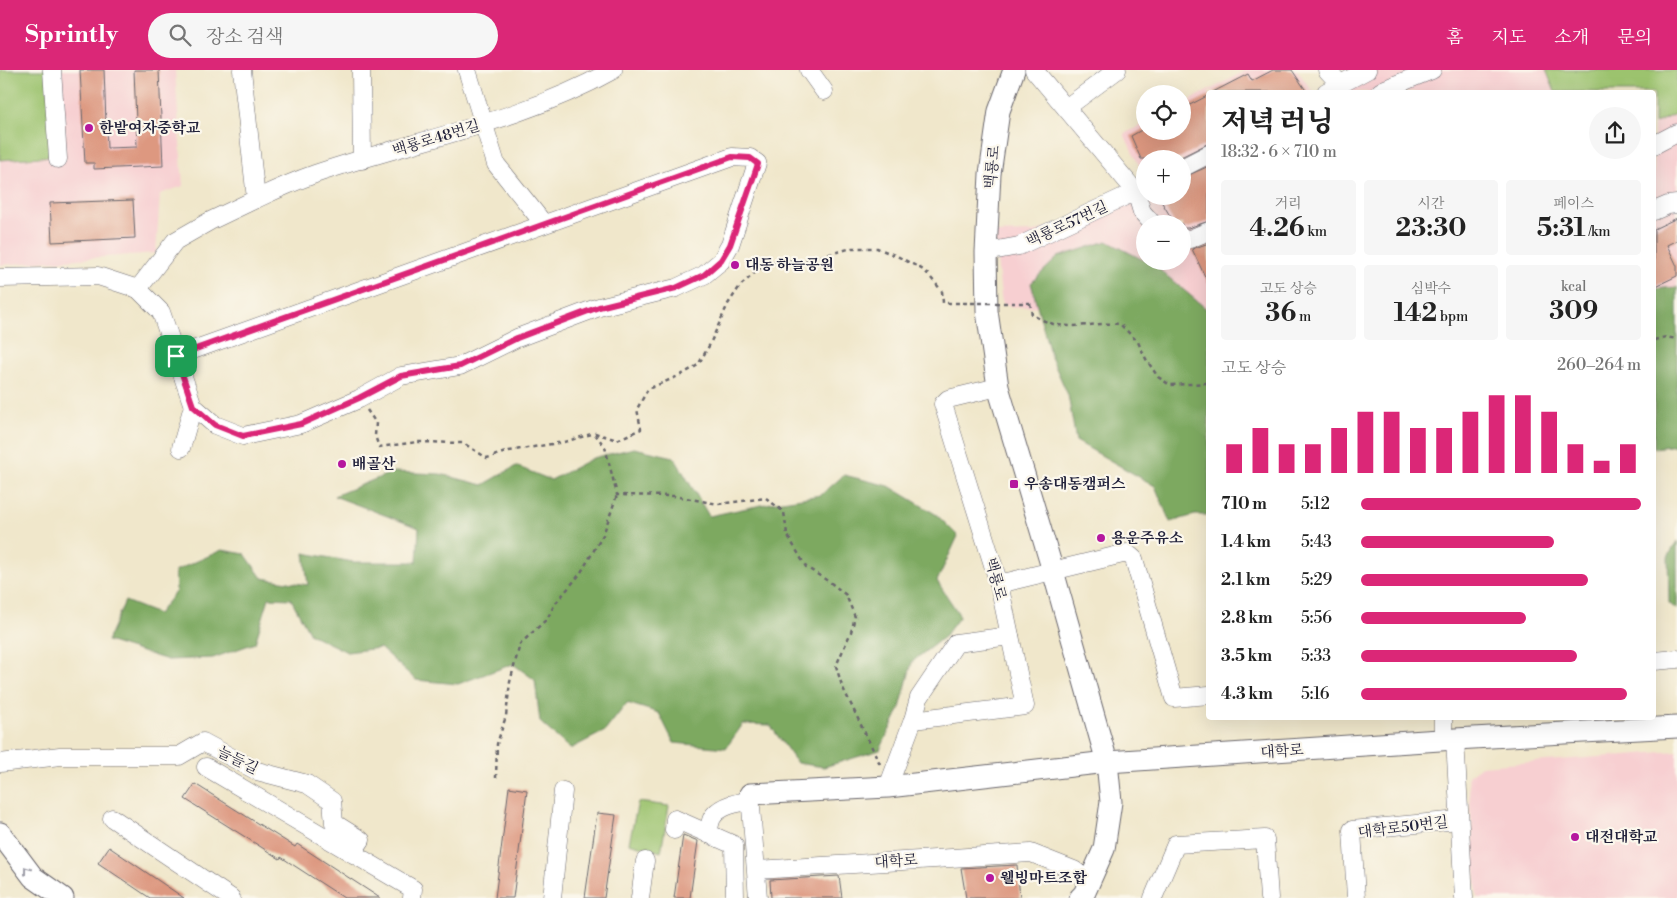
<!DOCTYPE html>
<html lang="ko">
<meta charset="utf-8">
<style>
:root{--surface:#fff;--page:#f6f6f6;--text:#222;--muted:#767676;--accent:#db2777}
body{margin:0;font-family:"Libre Bodoni","Noto Serif KR",serif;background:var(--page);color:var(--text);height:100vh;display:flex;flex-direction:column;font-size:19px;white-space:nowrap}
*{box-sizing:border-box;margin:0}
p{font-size:16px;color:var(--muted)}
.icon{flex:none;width:28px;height:28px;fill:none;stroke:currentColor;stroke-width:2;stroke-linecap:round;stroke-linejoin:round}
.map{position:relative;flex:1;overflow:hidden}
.details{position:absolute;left:1206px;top:20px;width:450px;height:630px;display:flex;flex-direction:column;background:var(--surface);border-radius:5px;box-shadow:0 5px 20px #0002}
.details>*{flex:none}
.buttons{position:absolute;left:1136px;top:15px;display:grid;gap:10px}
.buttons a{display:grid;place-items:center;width:55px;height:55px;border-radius:50%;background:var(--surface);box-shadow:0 5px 20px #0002;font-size:25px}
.pin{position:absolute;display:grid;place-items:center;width:42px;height:42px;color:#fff;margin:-21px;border-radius:10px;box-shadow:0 2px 8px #0006}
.round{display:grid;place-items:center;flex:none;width:52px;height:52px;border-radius:26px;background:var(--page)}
.summary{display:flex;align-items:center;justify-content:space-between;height:85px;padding:0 15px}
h1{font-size:28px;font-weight:800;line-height:38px}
.metrics{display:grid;grid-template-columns:repeat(3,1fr);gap:8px;height:85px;padding:5px 15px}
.metrics div{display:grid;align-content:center;border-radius:5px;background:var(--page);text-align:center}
.metrics b{font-size:25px;font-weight:800}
.metrics small{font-size:14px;font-weight:400}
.metrics p{font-size:14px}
.chart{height:140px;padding:10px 15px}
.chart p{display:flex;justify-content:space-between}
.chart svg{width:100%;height:90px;margin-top:5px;stroke:var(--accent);stroke-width:6}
ul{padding:0 15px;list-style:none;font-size:16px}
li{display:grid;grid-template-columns:80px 60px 1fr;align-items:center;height:38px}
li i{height:12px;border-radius:6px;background:var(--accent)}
header{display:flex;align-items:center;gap:30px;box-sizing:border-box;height:70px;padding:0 25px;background:var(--accent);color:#fff}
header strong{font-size:24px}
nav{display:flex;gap:28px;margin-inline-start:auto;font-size:18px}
.search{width:350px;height:45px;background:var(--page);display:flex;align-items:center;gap:12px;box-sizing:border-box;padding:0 18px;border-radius:28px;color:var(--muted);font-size:19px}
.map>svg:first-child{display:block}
.built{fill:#f7cfd1;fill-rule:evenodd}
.green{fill:#9cc36e;stroke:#5f7254}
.forest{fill:#7da961;stroke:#50664e}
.building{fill:#dd9880}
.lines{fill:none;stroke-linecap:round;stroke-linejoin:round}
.minor-casing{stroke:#6a676d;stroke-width:19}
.major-casing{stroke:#6a676d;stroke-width:23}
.path{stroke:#6a676d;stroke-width:2.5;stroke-dasharray:4 4;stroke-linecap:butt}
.minor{stroke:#fff;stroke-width:18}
.major{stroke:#fff;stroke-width:21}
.path-bridge{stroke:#6a676d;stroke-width:2.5;stroke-dasharray:4 4;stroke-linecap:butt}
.oneway{stroke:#9c9ca7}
.route-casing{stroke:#fff;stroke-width:10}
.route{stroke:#db2777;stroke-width:6}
.poi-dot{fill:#b5179e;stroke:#fbf7ec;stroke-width:2}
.labels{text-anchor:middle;stroke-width:4.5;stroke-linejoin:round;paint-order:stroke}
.poi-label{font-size:15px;font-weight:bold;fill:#22223b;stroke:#fbf7ec;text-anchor:start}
.street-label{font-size:15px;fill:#22223b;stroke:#fbf7ec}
</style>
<header>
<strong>Sprintly</strong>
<div class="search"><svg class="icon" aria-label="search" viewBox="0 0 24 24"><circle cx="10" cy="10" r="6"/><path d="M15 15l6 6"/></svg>장소 검색</div>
<nav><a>홈</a><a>지도</a><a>소개</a><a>문의</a></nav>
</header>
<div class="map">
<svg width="1677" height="828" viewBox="0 0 1677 828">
<rect width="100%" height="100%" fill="#fbf7ec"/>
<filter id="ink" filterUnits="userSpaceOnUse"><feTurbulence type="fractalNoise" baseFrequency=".02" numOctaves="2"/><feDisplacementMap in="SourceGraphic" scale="10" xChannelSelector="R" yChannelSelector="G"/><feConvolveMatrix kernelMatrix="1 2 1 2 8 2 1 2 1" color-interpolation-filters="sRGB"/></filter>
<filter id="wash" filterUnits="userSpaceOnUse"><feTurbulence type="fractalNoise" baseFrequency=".0096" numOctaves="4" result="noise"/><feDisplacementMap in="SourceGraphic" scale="20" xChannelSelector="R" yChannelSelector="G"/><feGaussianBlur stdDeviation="1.12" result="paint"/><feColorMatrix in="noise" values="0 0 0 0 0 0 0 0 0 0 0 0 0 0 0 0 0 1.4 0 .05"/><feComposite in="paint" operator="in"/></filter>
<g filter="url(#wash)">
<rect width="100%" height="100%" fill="#f0e7cb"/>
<g class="built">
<path d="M0,0H175L183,116L160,124L156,183L0,195Z"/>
<path d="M1247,0H1297L1313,22H1209V259L1044,236L1013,237L1002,234L994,163L1035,162L1145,126H1182V89H1145V108L1124,64L1145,53V61H1182L1183,34ZM1145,154H1182V191H1145Z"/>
<path d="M1379,0H1677V234H1654V22H1337Z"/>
<path d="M1677,681V828H1477L1468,706L1481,696Z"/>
</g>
<g class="green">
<path d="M0,0H47L53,86L0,90Z"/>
<path d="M1546,0H1677V43L1654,54V22H1555Z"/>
<path d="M638,732L669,736L661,782L629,773Z"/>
</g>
<g class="forest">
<path d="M1107,171L1155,196L1209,241V445H1195L1170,452L1155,416L1076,371L1068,325L1051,287L1031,213L1058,187Z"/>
<path d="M1677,217V375L1654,378V219Z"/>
<path d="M634,378L674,387L709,446L776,432L821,425L844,405L889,416L937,445L958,466L937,511L960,546L945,566L912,592L900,638L880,680L824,697L797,693L770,655L743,654L726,678L674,673L659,643L627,633L605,661L570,679L540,652L535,610L513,594L458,614L416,610L380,578L347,582L310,564L291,529L269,528L255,573L213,588L168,590L107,571L125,531L158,544L176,521L175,501L222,480L245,484L262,508L308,515L304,483L353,492H417L419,458L334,426L393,402L440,404L483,415L516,396L551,410L593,388Z"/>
<path d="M1677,471V540L1669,533L1668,487Z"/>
</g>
<g id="blocks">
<g class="building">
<path d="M80,0H104L107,78L137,77L134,0H159L163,96L94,99V93H85Z"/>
<path d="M1273,0H1292L1307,22H1213L1248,4L1252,11Z"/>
<path d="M1209,25V73L1177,89H1141L1131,66L1145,58V61H1182V39Z"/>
<path d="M1209,96V151L1188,158H1182V154H1175L1158,126H1182V108Z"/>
<path d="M133,130L135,168L52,172L50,133Z"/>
<path d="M1677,148V170L1667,175L1677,196V206L1654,217V159Z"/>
<path d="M1209,173V215L1192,179Z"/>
<path d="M195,714L295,777L297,774L380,828H344L281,787L280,789L185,729Z"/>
<path d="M509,717L527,720L513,828H495Z"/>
<path d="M597,743L616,745L604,828H585Z"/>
<path d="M683,765L698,771L690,828H674Z"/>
<path d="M109,777L184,828H150L98,793Z"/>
<path d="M1017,795L1020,828H966L961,798Z"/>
<path d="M839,806L842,828H771L770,810Z"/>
</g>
</g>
</g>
<g filter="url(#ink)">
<use href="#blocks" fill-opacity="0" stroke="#6a676d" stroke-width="1"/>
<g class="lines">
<defs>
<g id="minor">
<path d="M52,0L58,89"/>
<path d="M361,0L362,90"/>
<path d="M467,0L496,94L544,154"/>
<path d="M809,0L824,21"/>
<path d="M1034,0L1136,122L1142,142L1153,154"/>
<path d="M1327,0L1341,15"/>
<path d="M1326,22L1367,0"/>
<path d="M1380,22L1385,19L1432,0"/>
<path d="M1066,38L1117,0"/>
<path d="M1654,75L1677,63"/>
<path d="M1182,98L1209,84"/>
<path d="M256,129C275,120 295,111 315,104C417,69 519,53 613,0"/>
<path d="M1654,141L1668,135L1677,134"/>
<path d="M1182,169H1190L1209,161"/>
<path d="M986,182L1019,176L1145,117"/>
<path d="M0,208L98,206L138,219"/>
<path d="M176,286L732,87L750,88L757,93L730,175L721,191L704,205L676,218L599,237L517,268L460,296L401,306L359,329L301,354L243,366L215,355L193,336L161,242L138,219L175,171L210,151L256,129L242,0"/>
<path d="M181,378L193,336"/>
<path d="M999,514L1127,483L1134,489L1174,628L1209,625"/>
<path d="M1654,591L1677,589"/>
<path d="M1443,648V670"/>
<path d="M913,650L1025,636L999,514L943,334L948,329L998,317"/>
<path d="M1455,669L1464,828"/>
<path d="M0,693L60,686H179L203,672L257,701L307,714L332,731L334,753L361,770L352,783"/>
<path d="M206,697L413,819L412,828"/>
<path d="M888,717L913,650L919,628L956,573L1010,566"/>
<path d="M750,724L758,828"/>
<path d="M112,748L231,828"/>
<path d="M674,760L675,749L734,775L735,828"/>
<path d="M708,764C709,759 710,752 712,748C719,736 738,732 751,731"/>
<path d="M757,800L1031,783L1074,800L1089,811"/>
<path d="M552,828L563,721"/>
<path d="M640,828L645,791"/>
<path d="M1153,828L1176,774L1265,769L1269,828"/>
<path d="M1356,828L1352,760L1459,750"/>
</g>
<g id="major">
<path d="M1014,0L999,41L990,104L986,182L987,241L998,317L1053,501L1107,692L1111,732L1104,779L1084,824L1080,828"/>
<path d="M750,724L888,717L1107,692L1455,669L1677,657"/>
<path d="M0,763L33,807L63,828"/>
</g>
</defs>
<use href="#minor" class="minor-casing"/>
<use href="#major" class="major-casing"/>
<g class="path">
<path d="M1030,233L1032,245C1038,248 1044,251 1050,253C1070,260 1098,252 1120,254L1138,272L1146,289L1158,307L1170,315L1209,313"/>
<path d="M1654,270L1666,267L1677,269"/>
<path d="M367,340L376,353L375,366L379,377L417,372L463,373L487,388L509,381L564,372L595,363L617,370L641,359L637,339L648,319L681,305L698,295L709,276L728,234L740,216L759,199L779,190L804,191L852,178H877L899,187L918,197L925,201L942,221"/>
<path d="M595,364L605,377L617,425L674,426L718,434L766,428L784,442L787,464L806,497L831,513L846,525L855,547L851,562L836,596L842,616L881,696"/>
<path d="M496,708L497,674L506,646L510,612L520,574L547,549L555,534L580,504L603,465L617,425"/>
</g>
<use href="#minor" class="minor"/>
<use href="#major" class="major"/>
<path class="path-bridge" d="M942,221L943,233H1030"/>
</g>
<defs><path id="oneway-chevron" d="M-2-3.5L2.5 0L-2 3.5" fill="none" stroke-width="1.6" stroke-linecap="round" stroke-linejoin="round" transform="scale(1.25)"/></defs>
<use class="oneway" href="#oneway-chevron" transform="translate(27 800) rotate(-127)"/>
</g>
<g class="lines" filter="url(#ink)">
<defs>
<path id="route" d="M732,87L750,88L758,94L730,175L721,190L704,205L676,218L599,237L517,268L460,296L401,306L359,328L301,354L243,366L215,355L193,336L176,286Z"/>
</defs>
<use href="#route" class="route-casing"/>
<use href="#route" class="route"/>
</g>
<g class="poi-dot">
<circle cx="89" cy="58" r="5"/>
<circle cx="735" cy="195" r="5"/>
<circle cx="342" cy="394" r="5"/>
<rect x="1009" y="409" width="10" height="10" rx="2.5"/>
<circle cx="1101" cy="468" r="5"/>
<circle cx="1575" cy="767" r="5"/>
<circle cx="990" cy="808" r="5"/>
</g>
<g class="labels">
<g class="poi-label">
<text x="99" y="63">한밭여자중학교</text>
<text x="745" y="200">대동 하늘공원</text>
<text x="352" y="399">배골산</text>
<text x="1024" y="419">우송대동캠퍼스</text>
<text x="1111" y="473">용운주유소</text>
<text x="1585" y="772">대전대학교</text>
<text x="1000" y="813">웰빙마트조합</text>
</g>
<g class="street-label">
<text transform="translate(436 68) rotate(-17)" y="5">백룡로48번길</text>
<text transform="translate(992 97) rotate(-84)" y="5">백룡로</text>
<text transform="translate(1067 154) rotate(-25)" y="5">백룡로57번길</text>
<text transform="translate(996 509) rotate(75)" y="5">백룡로</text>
<text transform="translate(1282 681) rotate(-4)" y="5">대학로</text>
<text transform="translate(238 690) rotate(26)" y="5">늘들길</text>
<text transform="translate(1403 757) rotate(-7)" y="5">대학로50번길</text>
<text transform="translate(896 791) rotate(-4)" y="5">대학로</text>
</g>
</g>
</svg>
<div class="buttons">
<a><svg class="icon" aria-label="locate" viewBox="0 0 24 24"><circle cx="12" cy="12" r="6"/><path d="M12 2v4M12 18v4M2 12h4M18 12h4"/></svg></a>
<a>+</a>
<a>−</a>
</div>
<div class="pin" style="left:176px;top:286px;background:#1e9e55"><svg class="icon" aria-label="arrive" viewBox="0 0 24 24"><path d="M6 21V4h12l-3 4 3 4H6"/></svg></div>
<section class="details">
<div class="summary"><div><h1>저녁 러닝</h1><p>18:32 · 6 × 710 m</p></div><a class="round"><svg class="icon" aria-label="share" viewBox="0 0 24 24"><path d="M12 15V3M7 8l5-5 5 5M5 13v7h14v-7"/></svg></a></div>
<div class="metrics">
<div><p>거리</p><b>4.26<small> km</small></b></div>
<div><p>시간</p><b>23:30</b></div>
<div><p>페이스</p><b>5:31<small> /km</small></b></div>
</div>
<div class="metrics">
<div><p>고도 상승</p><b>36<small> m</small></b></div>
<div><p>심박수</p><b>142<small> bpm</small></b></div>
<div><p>kcal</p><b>309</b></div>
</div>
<div class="chart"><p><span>고도 상승</span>260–264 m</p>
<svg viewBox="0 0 160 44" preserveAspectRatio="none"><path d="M5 44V30M15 44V22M25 44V30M35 44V30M45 44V22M55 44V14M65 44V14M75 44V22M85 44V22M95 44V14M105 44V6M115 44V6M125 44V14M135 44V30M145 44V38M155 44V30"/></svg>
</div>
<ul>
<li><b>710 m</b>5:12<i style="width:100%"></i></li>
<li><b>1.4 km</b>5:43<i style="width:69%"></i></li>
<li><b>2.1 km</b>5:29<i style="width:81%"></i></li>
<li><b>2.8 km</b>5:56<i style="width:59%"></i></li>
<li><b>3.5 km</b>5:33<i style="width:77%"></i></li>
<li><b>4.3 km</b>5:16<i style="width:95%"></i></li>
</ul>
</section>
</div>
